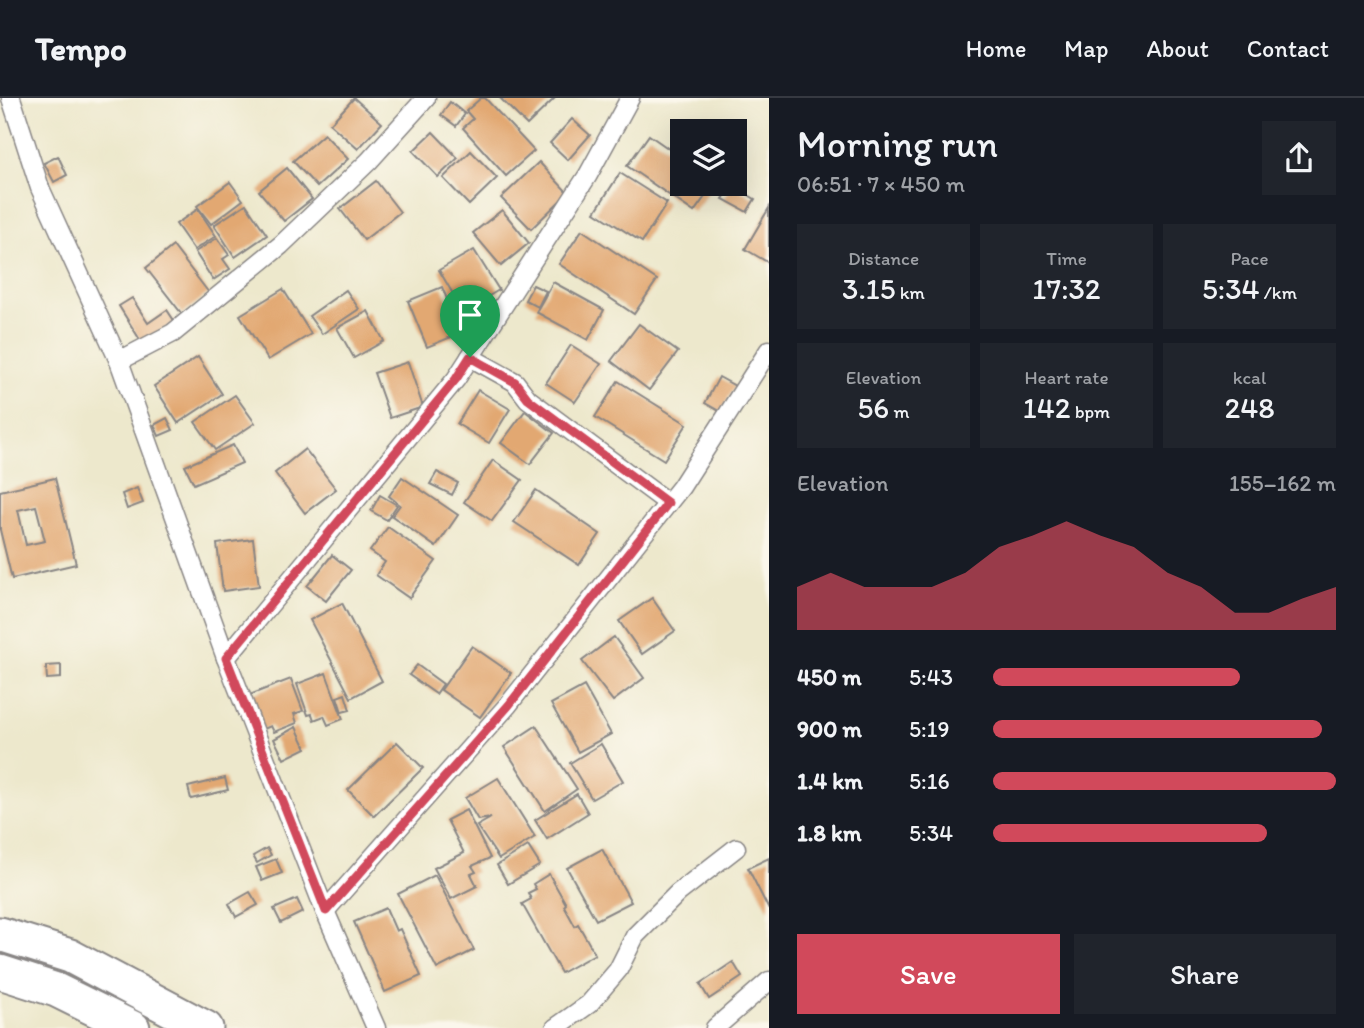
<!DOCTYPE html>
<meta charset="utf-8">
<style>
:root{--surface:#171b24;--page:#20242c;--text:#f1f3f6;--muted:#9ea1a6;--line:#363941;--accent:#d1495b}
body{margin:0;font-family:Itim,sans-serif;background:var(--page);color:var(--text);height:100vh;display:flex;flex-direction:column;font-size:26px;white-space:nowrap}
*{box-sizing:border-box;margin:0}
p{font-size:23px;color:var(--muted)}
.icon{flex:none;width:38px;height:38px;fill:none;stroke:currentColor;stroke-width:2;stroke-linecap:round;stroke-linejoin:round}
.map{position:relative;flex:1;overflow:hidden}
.sheet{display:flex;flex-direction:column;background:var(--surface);width:595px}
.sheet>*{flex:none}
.buttons{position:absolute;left:670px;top:21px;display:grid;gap:14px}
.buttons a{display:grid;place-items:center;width:77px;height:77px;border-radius:0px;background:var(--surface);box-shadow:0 7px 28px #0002;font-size:35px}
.pin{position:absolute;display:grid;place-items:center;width:60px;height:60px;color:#fff;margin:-72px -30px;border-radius:50% 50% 50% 0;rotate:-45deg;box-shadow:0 0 7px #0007}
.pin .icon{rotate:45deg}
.round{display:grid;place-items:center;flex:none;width:74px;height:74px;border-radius:0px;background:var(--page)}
.headline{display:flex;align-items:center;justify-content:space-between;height:119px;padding:0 28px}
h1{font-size:38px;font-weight:600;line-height:52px}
.figures{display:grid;grid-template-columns:repeat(3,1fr);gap:10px;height:119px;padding:7px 28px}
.figures div{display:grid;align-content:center;border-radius:0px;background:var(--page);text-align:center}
.figures b{font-size:30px;font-weight:600}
.figures small{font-size:19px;font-weight:400}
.figures p{font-size:19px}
.chart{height:196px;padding:14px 28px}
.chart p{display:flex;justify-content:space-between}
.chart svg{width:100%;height:126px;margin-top:7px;fill:var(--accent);opacity:.7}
.button{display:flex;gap:14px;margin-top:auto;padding:14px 28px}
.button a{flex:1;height:80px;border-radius:0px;background:var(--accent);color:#fff;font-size:28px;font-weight:600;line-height:80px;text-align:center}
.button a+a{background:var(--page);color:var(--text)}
ul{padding:0 28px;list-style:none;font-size:23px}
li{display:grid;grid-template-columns:112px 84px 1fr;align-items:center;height:52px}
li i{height:18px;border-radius:9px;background:var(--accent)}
header{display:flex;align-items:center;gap:42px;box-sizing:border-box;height:98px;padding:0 35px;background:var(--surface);border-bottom:2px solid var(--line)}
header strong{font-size:33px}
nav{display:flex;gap:38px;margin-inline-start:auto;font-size:24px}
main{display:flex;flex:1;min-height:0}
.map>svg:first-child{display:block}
.building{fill:#e2a872;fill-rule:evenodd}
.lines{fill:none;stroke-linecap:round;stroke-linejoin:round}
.street-casing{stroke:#888584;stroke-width:21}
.highway-casing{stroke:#888584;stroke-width:37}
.street{stroke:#fff;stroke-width:18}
.highway{stroke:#fff;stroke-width:33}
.route-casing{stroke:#fff;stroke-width:14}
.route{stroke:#d1495b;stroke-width:9}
</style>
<header>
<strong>Tempo</strong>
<nav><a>Home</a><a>Map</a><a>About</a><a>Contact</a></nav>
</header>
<main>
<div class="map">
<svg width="769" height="930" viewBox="0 0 769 930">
<rect width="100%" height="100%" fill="#fbf7ec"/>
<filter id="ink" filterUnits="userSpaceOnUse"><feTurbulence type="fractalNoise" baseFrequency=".0143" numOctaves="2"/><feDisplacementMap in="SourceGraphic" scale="14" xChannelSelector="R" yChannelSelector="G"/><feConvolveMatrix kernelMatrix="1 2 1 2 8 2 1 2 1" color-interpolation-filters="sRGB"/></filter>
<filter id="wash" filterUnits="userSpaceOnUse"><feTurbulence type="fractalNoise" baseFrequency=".00686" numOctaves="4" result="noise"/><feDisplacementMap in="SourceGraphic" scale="28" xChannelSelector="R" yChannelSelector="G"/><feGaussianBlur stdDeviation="1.57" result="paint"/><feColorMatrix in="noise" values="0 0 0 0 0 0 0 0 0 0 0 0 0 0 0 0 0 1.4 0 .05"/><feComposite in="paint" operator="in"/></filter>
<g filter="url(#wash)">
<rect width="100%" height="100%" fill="#ede8cc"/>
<g id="blocks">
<g class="building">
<path d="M354,0L382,25L358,51L330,26Z"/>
<path d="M481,0H485L534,53L506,78L463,30L473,21L466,13Z"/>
<path d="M500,0H555L527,27Z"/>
<path d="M450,4L465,16L456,28L441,17Z"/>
<path d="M572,21L590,37L568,62L550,45Z"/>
<path d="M433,34L458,60L438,79L413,53Z"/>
<path d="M324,36L348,61L317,89L293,63Z"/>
<path d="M649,37L682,60V86H714L694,114L627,68Z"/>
<path d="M471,53L497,80L469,107L443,80Z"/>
<path d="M58,58L67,77L54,84L44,65Z"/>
<path d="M539,64L568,95L531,131L501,100Z"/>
<path d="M287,70L312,101L284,123L259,93Z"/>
<path d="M620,75L667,105L642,144L595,114Z"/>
<path d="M376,83L400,114L364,142L340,111Z"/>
<path d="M230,84L243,102L211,126L197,108Z"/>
<path d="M732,87L755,101L747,114L723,101Z"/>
<path d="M246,106L267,137L235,159L214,127Z"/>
<path d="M769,110V165L745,151Z"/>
<path d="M198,111L216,138L194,152L176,126Z"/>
<path d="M502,112L529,145L501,168L473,135Z"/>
<path d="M582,132L657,182L634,216L559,166Z"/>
<path d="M217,140L229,157L223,161L230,171L213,182L195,154Z"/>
<path d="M173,148L209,195L182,216L146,170Z"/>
<path d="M474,152L499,192L463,213L439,172Z"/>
<path d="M553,184L604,212L588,242L536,214Z"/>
<path d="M533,187L546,193L538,209L525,202Z"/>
<path d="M442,189L461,235L427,249L408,203Z"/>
<path d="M283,191L311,236L268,262L240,217Z"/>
<path d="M346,192L359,211L322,236L309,218Z"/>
<path d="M132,200L148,225L167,212L175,224L142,245L119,208Z"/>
<path d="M368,213L384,243L354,260L337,230Z"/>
<path d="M639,226L678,254L649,292L611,263Z"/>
<path d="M571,247L601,266L575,304L546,285Z"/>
<path d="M198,259L222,296L178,325L154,288Z"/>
<path d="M408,264L423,309L390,320L374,275Z"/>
<path d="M719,279L735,288L721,314L705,305Z"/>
<path d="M618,283L687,326L664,362L595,319Z"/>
<path d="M478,292L510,311L489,345L457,326Z"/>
<path d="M235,297L255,325L215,352L195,324Z"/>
<path d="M525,313L554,335L530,366L501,345Z"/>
<path d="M167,320L173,332L159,338L154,327Z"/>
<path d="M233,347L242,365L194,386L185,368Z"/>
<path d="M305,351L336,391L305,415L275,375Z"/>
<path d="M493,362L522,382L492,423L464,404Z"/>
<path d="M437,374L458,385L452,397L430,386Z"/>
<path d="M402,379L458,417L436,449L392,418L400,407L389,398Z"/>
<path d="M55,380L76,466L12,481L0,432V393ZM36,408L45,443L26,447L18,412Z"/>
<path d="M137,390L143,405L127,411L122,396Z"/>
<path d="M536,392L600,436L579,467L514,424Z"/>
<path d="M380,397L397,407L387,422L371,413Z"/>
<path d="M388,429L436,463L409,500L376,477L385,464L370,453Z"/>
<path d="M253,441L259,488L223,493L217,446Z"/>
<path d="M332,457L351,472L326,503L307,488Z"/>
<path d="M652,500L675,533L642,556L619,523Z"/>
<path d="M342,505L382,583L351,600L310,522Z"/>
<path d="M614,539L644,580L613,603L582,563Z"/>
<path d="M472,548L511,575L480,619L441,592Z"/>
<path d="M61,567V580L47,581L46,568Z"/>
<path d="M417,567L443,586L436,596L409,577Z"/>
<path d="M326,575L343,621L328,627L324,618L314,622L312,616L308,617L297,586Z"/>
<path d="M291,581L303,613L294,616L297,625L274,634L271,628L261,632L247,598Z"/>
<path d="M584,588L611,636L578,654L551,606Z"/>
<path d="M345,596L350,612L342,614L337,599Z"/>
<path d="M536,628L577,691L545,713L504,649Z"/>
<path d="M296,629L306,650L284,661L274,641Z"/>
<path d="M397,644L423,670L374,718L348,692Z"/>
<path d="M601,646L623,683L592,701L570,665Z"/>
<path d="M225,680L228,692L191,701L188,689Z"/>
<path d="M498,680L535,739L499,761L477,728L491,720L478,722L465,700Z"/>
<path d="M577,696L588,715L547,741L535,722Z"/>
<path d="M466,712L490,760L472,768L476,774L471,776L477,788L451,801L434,770L464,755L447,722Z"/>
<path d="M528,748L540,767L508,786L497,767Z"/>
<path d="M267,750L271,757L257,765L253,758Z"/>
<path d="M602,751L631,804L596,822L567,770Z"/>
<path d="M769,760V812L748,770Z"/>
<path d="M276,761L282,775L262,783L256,769Z"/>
<path d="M549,776L566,806L564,808L575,828L578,826L595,856L561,875L522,806L531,801L528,795L536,791L533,786Z"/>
<path d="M435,777L474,852L437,871L398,796Z"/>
<path d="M250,794L258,807L236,819L229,806Z"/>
<path d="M297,801L303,814L281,825L274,811Z"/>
<path d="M386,810L396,833L400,831L421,878L385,894L354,824Z"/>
<path d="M733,864L742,879L709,901L700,886Z"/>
</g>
</g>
</g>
<g filter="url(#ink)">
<use href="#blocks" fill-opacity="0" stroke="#888584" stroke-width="2"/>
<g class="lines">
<defs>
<g id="street">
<path d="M11,0L40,90L119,263L226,560L325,813L376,930"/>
<path d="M470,259L515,284L528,301L668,405"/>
<path d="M119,263L173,235L281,147L369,63L426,0"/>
<path d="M226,560L456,281L588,77L630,0"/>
<path d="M325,813L508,607L681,389L769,252"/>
<path d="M555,930L589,906L618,872L635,838L678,795L736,750"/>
<path d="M715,930L769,883"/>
</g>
<g id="highway">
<path d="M0,836L70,858L206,930"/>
<path d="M0,874L56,892L133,930"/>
</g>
</defs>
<use href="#street" class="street-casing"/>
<use href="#highway" class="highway-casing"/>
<use href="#street" class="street"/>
<use href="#highway" class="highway"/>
</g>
</g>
<g class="lines" filter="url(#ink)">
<defs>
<path id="route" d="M470,259L515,284L528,301L668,405L509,607L326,813L226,560L456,281Z"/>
</defs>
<use href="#route" class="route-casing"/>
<use href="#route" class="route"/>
</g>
</svg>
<div class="buttons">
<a><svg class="icon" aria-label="layers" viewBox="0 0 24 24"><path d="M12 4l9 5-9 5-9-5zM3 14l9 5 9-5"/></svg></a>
</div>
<div class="pin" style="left:470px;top:259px;background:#1e9e55"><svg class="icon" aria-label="arrive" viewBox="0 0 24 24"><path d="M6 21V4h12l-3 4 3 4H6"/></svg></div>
</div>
<section class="sheet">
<div class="headline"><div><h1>Morning run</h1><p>06:51 · 7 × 450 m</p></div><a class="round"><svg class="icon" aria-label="share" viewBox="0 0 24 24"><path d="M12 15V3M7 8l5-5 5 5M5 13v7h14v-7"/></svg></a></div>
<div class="figures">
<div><p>Distance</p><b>3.15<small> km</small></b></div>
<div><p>Time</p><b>17:32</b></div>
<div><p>Pace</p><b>5:34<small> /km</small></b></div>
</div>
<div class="figures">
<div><p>Elevation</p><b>56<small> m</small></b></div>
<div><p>Heart rate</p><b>142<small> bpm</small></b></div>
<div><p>kcal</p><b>248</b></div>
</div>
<div class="chart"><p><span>Elevation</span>155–162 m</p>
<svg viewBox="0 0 160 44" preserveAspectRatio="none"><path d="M0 44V29L10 24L20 29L30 29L40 29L50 24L60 15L70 11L80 6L90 11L100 15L110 24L120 29L130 38L140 38L150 33L160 29V44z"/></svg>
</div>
<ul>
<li><b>450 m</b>5:43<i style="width:72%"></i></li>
<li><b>900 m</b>5:19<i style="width:96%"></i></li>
<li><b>1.4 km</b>5:16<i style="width:100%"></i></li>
<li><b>1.8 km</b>5:34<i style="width:80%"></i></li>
</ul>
<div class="button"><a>Save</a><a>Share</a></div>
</section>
</main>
